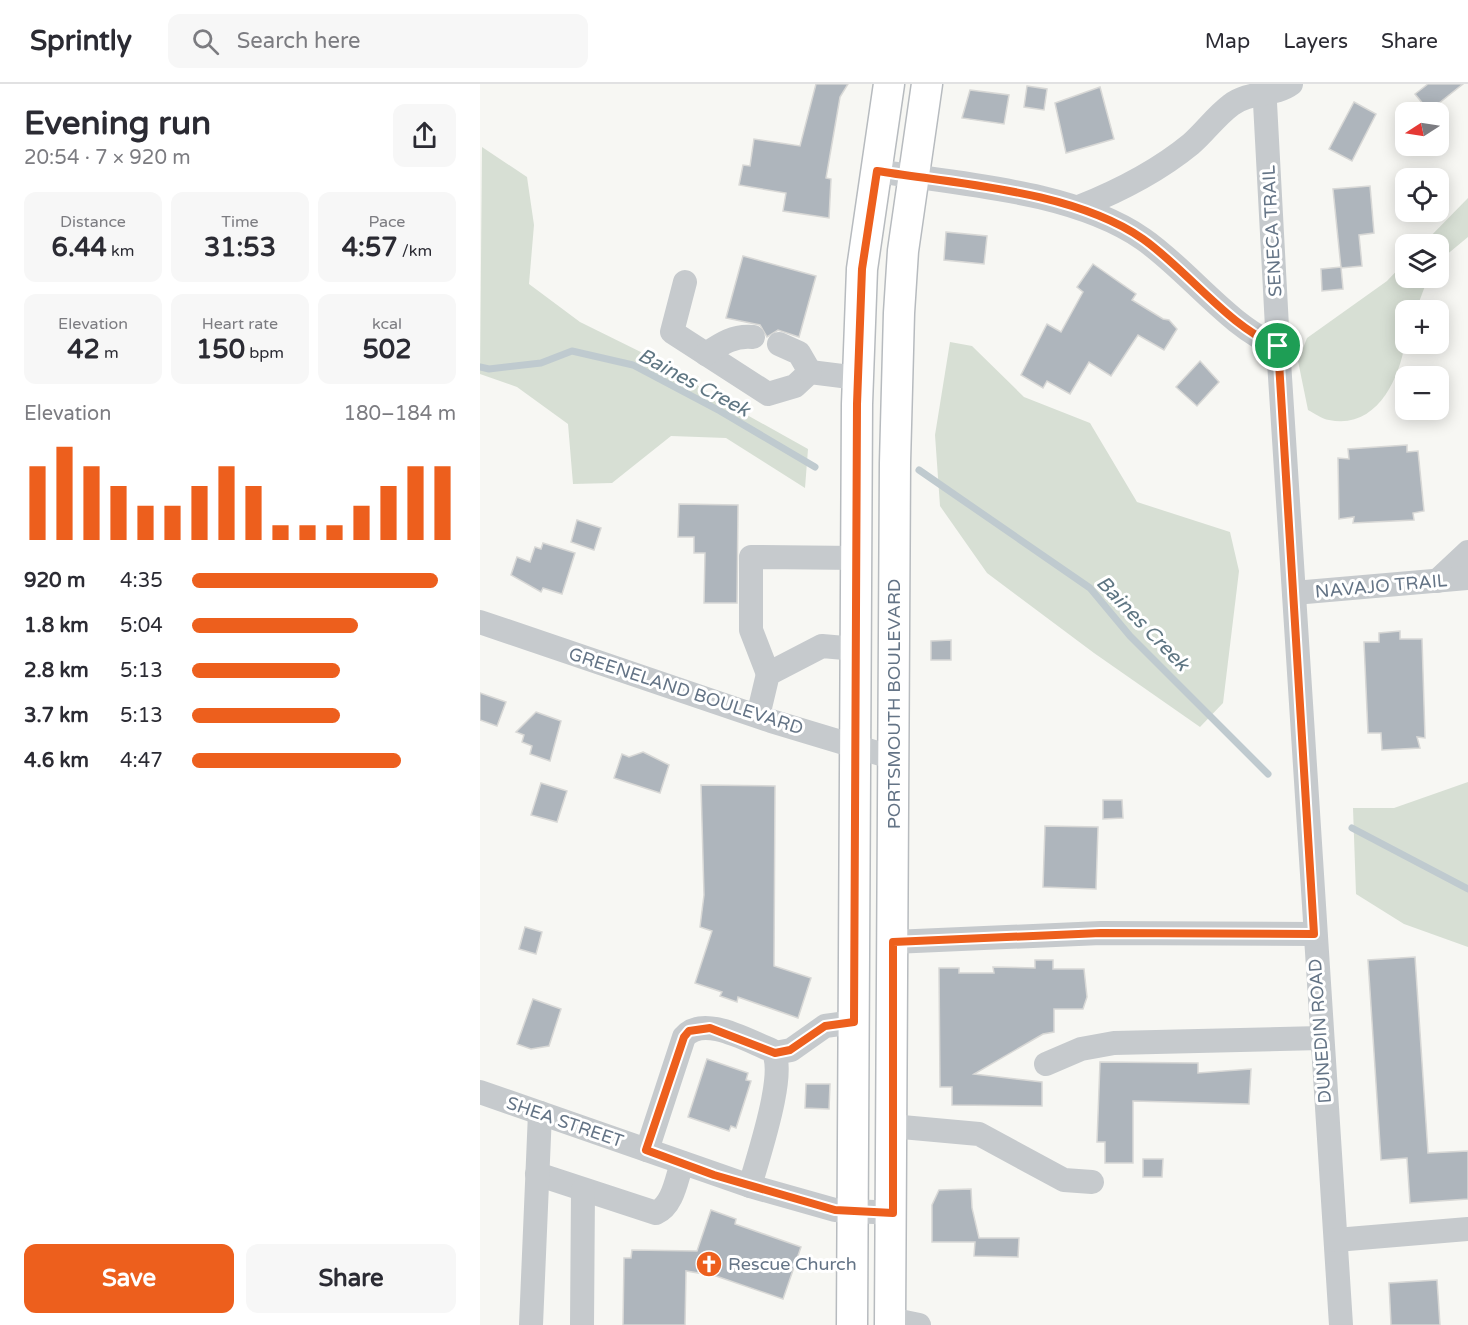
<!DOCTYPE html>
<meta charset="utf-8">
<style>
:root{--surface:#fff;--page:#f7f7f7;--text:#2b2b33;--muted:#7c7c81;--line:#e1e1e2;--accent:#ed5f1d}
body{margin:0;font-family:"Varela Round",sans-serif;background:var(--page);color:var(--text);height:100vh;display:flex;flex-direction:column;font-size:22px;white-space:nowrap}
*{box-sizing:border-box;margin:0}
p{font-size:20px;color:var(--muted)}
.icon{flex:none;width:33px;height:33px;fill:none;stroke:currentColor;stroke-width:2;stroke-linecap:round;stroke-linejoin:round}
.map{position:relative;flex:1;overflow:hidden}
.sheet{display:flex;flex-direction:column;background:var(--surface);width:480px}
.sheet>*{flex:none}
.needle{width:39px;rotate:258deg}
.controls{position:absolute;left:915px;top:18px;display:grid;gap:12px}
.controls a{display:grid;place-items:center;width:54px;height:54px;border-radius:12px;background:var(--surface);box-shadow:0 3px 15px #0003;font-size:30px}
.pin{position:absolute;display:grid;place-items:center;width:51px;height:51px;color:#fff;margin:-26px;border:3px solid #fff;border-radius:50%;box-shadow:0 2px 6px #0007}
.round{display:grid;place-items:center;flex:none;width:63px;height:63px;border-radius:12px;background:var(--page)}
.head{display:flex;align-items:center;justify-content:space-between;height:102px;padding:0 24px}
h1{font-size:33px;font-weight:700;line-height:45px}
.metrics{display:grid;grid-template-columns:repeat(3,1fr);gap:9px;height:102px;padding:6px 24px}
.metrics div{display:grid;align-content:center;border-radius:12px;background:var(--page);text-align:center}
.metrics b{font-size:26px;font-weight:700}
.metrics small{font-size:16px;font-weight:400}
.metrics p{font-size:16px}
.chart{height:168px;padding:12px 24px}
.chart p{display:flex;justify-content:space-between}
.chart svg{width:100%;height:108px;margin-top:6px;stroke:var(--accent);stroke-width:6}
.primary-button{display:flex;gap:12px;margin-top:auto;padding:12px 24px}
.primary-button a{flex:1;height:69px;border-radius:12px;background:var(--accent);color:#fff;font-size:24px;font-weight:700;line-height:69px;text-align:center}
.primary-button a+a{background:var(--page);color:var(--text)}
ul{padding:0 24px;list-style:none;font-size:20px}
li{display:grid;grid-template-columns:96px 72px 1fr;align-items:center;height:45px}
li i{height:15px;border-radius:8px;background:var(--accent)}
header{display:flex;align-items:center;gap:36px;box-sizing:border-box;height:84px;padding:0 30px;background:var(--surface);border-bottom:2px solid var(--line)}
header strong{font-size:28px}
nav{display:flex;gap:33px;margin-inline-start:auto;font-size:21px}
.search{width:420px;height:54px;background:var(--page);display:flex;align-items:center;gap:15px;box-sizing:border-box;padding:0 21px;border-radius:12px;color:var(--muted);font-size:22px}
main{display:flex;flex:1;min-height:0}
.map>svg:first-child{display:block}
.green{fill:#d7dfd4}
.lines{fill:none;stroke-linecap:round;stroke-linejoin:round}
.stream{stroke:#bfcacf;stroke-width:7}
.building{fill:#aeb5bc;stroke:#d8d8d6;stroke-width:1.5}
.major-casing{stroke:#b7bbbf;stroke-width:33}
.minor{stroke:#c6cacd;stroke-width:24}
.major{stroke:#fff;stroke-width:30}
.route-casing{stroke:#fff;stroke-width:12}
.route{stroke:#ed5f1d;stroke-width:8}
.labels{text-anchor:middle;stroke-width:6;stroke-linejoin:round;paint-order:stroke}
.street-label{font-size:18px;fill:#647486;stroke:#fff}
.poi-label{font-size:18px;fill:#647486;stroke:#fff;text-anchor:start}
.water-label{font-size:20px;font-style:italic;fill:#5f7683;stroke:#fff}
</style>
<header>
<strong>Sprintly</strong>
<div class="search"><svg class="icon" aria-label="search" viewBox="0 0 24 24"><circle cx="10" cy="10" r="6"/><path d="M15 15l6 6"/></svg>Search here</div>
<nav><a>Map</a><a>Layers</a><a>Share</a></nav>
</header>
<main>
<section class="sheet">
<div class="head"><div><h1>Evening run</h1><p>20:54 · 7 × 920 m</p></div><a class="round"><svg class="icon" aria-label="share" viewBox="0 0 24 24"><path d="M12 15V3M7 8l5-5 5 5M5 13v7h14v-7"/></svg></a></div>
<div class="metrics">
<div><p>Distance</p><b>6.44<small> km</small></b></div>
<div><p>Time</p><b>31:53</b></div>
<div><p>Pace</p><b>4:57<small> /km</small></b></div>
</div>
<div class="metrics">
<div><p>Elevation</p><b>42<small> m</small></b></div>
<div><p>Heart rate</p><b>150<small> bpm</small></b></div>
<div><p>kcal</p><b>502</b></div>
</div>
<div class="chart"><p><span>Elevation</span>180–184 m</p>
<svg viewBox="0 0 160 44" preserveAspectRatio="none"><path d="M5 44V14M15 44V6M25 44V14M35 44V22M45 44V30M55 44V30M65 44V22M75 44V14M85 44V22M95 44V38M105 44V38M115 44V38M125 44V30M135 44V22M145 44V14M155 44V14"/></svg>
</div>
<ul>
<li><b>920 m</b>4:35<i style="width:93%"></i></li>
<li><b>1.8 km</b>5:04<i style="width:63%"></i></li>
<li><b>2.8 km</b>5:13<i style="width:56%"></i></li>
<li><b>3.7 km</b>5:13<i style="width:56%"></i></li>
<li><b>4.6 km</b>4:47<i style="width:79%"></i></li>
</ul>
<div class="primary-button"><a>Save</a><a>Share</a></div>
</section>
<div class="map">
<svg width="988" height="1241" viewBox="0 0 988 1241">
<rect width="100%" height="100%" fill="#f7f7f3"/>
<g class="green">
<path d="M2,63L47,93L54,141L49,200L100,238L179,277L242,317L328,365L325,404L246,354L191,352L132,399L93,400L88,340L37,303L0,290Z"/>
<path d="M988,114V153L959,177L958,160H943Z"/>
<path d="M925,178L926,194H948L936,226H926C926,237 927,249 925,259C919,297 895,346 849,336C842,335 834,329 828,326L818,277L827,254L907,197Z"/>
<path d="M470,258L492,262L544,313L610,339L657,418L750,448L759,487L743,619L720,643L614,569L507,489L460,422L455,351Z"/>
<path d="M988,698V863L924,840L876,810L873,724H914Z"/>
</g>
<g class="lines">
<g class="stream">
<path d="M0,283L9,285L61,279L92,267L153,281L240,327L335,383"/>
<path d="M439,386L610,504L650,552L788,690"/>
<path d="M872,744L988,805"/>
</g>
</g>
<g class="building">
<path d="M336,0H368L360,13L346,94L351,95L349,134L303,127L306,109L259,101L263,81L270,82L274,55L320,62Z"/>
<path d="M948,0H983L949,27L935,10Z"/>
<path d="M547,2L567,5L564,26L544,23Z"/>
<path d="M620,3L634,55L586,69L575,19Z"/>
<path d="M490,6L529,11L524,40L482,34Z"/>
<path d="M874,18L896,30L872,77L849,65Z"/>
<path d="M890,102L894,149L879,151L882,182L861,184L853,105Z"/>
<path d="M466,148L507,152L504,180L464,176Z"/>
<path d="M263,172L336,192L319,253L298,246L287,253L280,241L246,234Z"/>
<path d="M613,180L656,210L652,216L683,235L689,236L697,245L684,266L658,251L631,292L609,278L590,310L567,297L563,304L541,291L567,240L581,248L603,208L597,203Z"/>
<path d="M861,183L863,205L842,207L841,185Z"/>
<path d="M720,277L739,298L717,322L696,303Z"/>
<path d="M927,361V368L938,367L944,427L933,429L934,436L873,439L874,433L859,435L858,374L869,375L868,365Z"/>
<path d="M199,420L258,421L257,519H224L225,469H214V453H198Z"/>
<path d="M97,436L121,444L114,466L91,458Z"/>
<path d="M63,459L95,469L82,510L63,504L61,508L31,491L37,473L50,478L55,463L61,465Z"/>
<path d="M920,547V555H942L945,654L937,653L940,664L902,666L901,649H888L884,558H899V549Z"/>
<path d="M471,556V576H451V557Z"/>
<path d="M0,609L26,618L17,642L0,636Z"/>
<path d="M56,628L81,637L70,677L50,670L52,662L42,658L44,651L36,648Z"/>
<path d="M163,668L189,681L180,709L134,694L142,670L149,673Z"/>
<path d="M61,699L87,707L77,738L51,731Z"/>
<path d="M221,701L295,702L294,882L331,894L318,934L258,913L257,918L240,912L242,908L215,899L232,847L220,843L224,811Z"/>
<path d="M623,716H642L643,734L623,735Z"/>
<path d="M565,742L618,743L616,805L563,803Z"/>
<path d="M45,843L62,848L56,870L39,865Z"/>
<path d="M935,873L948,1069L988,1067V1115L930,1119L927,1074L901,1076L888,876Z"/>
<path d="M555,876H573V885H604L607,913L603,925H574V948L563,950L494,990L562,998V1022L472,1021V1003H460L459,884H479V889H514L513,883L555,884Z"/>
<path d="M53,915L81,925L69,962L51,965L37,960Z"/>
<path d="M227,975L268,989L266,996L271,997L256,1044L251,1042L249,1047L208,1033Z"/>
<path d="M620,978L718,979V989L771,985L769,1020L653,1017V1079H625V1058H617Z"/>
<path d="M326,1000H350L349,1025L325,1024Z"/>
<path d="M663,1075H683L682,1093H663Z"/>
<path d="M491,1105L492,1124L499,1154H539L538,1173L494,1172L495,1158H452V1121L459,1106Z"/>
<path d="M231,1126L256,1135L255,1140L321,1163L303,1215L236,1192L206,1187L205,1241H143L144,1174H151L152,1166L217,1167Z"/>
<path d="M957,1196L960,1241H911L909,1199Z"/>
</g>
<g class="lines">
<defs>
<g id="major">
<path d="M372,1241L377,320L382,185L409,0"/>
<path d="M410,1241L415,379L419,229L423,167L447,0"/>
</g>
</defs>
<use href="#major" class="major-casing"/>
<g class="minor">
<path d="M784,0L798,262L861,1241"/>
<path d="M397,87C479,100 594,107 663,155C707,185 751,245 798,262"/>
<path d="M599,123C639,107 677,88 711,60C725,48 736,32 751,21C769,7 795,12 811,0"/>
<path d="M205,198L192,248L288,310L315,302L330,288L378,294"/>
<path d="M299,260L319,269L330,288"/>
<path d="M226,270C241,260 254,251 273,253"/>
<path d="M957,497L988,468"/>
<path d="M814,509L988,494"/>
<path d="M0,538L291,637L414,674"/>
<path d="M288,590L271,546V473L377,474"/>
<path d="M278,632L288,590L342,562L376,565"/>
<path d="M413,858L621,849L834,850"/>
<path d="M295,969L311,966L345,942L374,938"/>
<path d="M566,980L601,965L634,959L841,954"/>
<path d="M0,1008L270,1102L355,1126L413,1129"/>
<path d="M411,1042L499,1050L584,1096L612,1098"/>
<path d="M167,1066L204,953C223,930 268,957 291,966C310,981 276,1079 270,1102"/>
<path d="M57,1090L176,1129C193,1121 196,1097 202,1079"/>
<path d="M856,1156L988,1145"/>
<path d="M410,1235L439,1241"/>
<path d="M51,1241L60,1029"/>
<path d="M102,1241L103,1106"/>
</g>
<use href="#major" class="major"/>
</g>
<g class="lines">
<defs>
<path id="route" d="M397,87C479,100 594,107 663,155C707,186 751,245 798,262L834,850L621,849L413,858V1129L355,1126L234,1091L166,1066L204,953L209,947L230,944L295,969L310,966L345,942L374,938L377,320L382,185Z"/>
</defs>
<use href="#route" class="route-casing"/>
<use href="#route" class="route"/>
</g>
<defs>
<symbol id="church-disc" viewBox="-11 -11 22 22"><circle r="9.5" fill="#ed5f1d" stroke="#fff"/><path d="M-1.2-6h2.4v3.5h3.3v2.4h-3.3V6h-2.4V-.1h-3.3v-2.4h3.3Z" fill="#fff"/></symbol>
</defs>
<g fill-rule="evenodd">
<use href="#church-disc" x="214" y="1165" width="30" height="30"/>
</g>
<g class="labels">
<g class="street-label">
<text transform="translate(792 147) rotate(-93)" y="6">SENECA TRAIL</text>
<text transform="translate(901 502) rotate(-5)" y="6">NAVAJO TRAIL</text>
<text transform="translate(206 607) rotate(18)" y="6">GREENELAND BOULEVARD</text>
<text transform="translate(414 620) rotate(-90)" y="6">PORTSMOUTH BOULEVARD</text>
<text transform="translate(840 947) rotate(-94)" y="6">DUNEDIN ROAD</text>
<text transform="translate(85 1038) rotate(19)" y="6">SHEA STREET</text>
</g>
<g class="poi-label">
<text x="248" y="1186">Rescue Church</text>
</g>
<g class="water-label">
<text transform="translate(214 298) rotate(28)" y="7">Baines Creek</text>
<text transform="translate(663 539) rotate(46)" y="7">Baines Creek</text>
</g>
</g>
</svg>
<div class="controls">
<a><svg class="needle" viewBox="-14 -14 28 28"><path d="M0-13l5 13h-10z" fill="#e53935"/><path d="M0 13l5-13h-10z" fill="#7c7c81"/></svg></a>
<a><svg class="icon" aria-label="locate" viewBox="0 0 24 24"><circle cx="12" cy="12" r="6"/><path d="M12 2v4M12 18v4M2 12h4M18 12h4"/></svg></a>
<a><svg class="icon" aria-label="layers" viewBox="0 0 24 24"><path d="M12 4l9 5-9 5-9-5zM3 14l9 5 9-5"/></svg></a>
<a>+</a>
<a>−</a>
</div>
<div class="pin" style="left:798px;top:262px;background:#1e9e55"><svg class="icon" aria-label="arrive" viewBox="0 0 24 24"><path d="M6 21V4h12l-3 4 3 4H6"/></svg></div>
</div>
</main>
